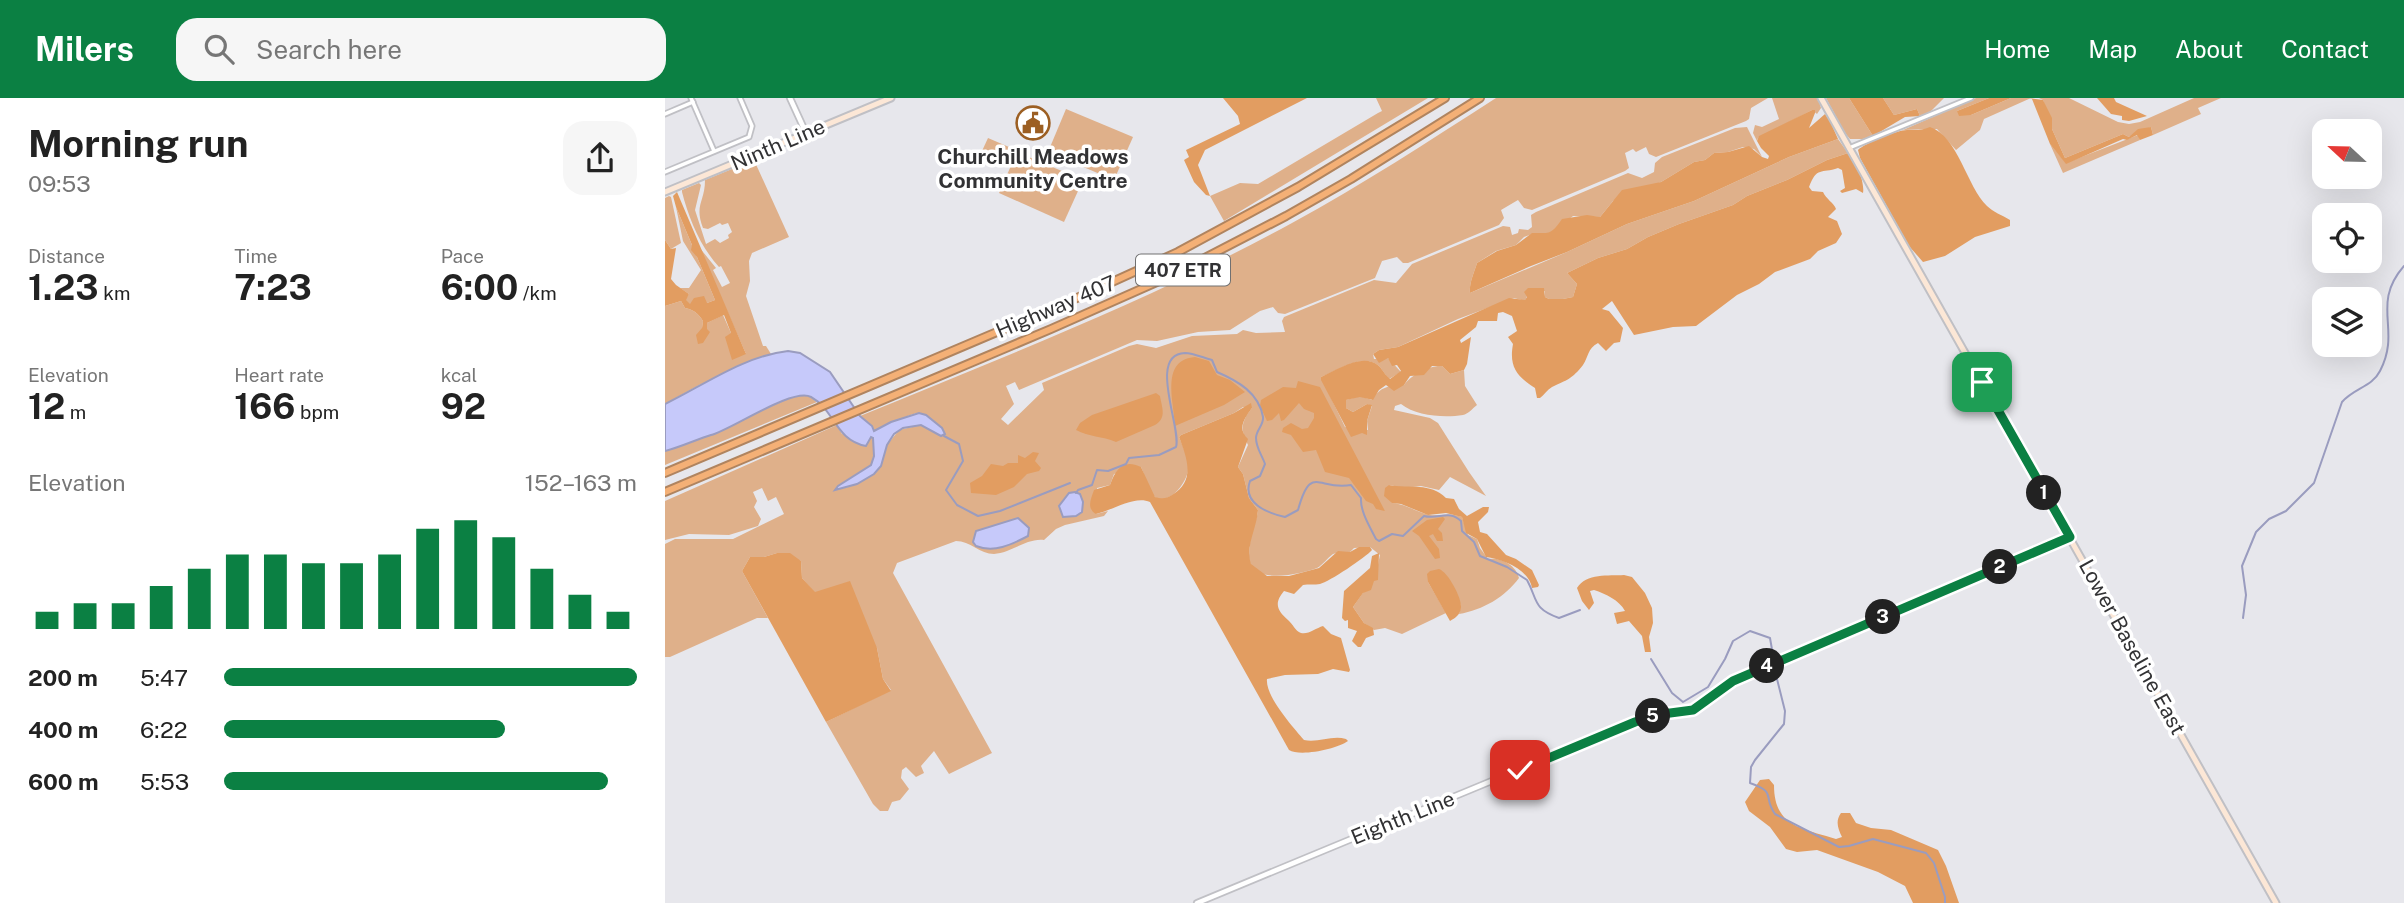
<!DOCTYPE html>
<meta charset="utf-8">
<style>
:root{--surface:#fff;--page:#f6f6f6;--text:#222;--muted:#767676;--accent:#0b8043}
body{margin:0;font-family:"Public Sans",sans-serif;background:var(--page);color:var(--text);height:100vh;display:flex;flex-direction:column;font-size:26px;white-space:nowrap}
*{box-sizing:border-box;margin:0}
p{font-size:23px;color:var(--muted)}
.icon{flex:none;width:38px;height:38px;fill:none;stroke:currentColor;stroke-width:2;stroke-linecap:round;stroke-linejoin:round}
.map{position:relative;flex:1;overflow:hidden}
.side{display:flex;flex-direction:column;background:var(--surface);width:665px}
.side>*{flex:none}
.needle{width:46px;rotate:292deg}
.buttons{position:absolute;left:1647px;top:21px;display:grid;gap:14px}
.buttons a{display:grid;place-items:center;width:70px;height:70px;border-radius:14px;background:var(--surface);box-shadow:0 7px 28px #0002;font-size:35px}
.pin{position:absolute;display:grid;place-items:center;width:60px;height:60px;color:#fff;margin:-30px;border-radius:14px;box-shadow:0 4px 10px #0006}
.km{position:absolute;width:35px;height:35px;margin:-18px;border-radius:50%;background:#222;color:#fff;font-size:19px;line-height:35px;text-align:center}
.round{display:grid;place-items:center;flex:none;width:74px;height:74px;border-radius:21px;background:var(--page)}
.head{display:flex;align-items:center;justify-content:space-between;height:119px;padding:0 28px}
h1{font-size:38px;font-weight:700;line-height:52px}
.figures{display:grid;grid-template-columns:repeat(3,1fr);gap:10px;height:119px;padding:7px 28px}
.figures div{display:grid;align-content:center}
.figures b{font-size:35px;font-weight:700}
.figures small{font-size:19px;font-weight:400}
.figures p{font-size:19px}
.chart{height:196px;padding:14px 28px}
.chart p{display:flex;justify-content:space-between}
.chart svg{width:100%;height:126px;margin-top:7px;stroke:var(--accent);stroke-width:6}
ul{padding:0 28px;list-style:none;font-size:23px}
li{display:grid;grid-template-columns:112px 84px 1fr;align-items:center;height:52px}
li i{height:18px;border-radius:9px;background:var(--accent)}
header{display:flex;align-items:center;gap:42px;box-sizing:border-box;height:98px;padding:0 35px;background:var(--accent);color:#fff}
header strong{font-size:33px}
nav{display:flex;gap:38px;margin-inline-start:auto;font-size:24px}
.search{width:490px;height:63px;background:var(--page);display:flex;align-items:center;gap:18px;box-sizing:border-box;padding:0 24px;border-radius:21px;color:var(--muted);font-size:26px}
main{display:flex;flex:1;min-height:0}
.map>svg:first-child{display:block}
.green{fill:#dfb08a}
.forest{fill:#e29d61}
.water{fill:#c6c9fa;stroke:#9a9cbf;stroke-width:2}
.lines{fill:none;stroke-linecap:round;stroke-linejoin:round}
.stream{stroke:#9a9cbf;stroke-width:2}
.minor-casing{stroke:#c0c0c5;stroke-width:7}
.tertiary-casing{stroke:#c0c0c5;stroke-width:8}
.secondary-casing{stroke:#c0c0c5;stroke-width:9}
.motorway-casing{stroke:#b0845f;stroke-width:10}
.minor{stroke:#fff;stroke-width:3.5}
.tertiary{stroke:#fff;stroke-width:4.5}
.secondary{stroke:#fce7d6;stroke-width:5}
.motorway{stroke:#f4b076;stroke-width:6}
.route-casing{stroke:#fff;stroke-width:14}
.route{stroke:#0b8043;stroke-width:9}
.labels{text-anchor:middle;stroke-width:7;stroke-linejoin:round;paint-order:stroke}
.shield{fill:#fff;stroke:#707071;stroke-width:2}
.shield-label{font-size:19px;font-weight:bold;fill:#323234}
.street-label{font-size:21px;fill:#323234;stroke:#fff}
.poi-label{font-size:21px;font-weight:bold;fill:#323234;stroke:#fff}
</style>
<header>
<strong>Milers</strong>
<div class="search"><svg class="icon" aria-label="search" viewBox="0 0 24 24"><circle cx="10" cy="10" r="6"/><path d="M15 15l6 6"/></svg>Search here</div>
<nav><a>Home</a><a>Map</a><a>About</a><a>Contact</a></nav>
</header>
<main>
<section class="side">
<div class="head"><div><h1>Morning run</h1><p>09:53</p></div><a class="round"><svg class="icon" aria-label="share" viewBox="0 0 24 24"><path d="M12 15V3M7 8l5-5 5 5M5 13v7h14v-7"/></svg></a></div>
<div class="figures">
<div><p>Distance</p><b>1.23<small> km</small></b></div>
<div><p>Time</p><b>7:23</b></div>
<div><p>Pace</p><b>6:00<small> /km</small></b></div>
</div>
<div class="figures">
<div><p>Elevation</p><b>12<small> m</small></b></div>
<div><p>Heart rate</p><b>166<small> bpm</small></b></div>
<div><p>kcal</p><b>92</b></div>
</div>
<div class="chart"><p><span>Elevation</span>152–163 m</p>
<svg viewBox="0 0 160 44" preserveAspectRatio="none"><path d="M5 44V38M15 44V35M25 44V35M35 44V29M45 44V23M55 44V18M65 44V18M75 44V21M85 44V21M95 44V18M105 44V9M115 44V6M125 44V12M135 44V23M145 44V32M155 44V38"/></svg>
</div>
<ul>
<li><b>200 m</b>5:47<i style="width:100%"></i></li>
<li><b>400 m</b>6:22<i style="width:68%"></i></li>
<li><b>600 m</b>5:53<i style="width:93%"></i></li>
</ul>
</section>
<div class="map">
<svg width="1739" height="805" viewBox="0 0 1739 805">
<rect width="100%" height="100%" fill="#e7e7ec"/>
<g class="green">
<path d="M711,0H763L559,123L545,98L575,85L593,86L713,15L717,13Z"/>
<path d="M831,0H1103L1086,10L1084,21L1081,23L991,59L984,56L981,49L971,54L968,51L960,55L964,70L960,73L867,112L859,110L853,102L836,112L839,120L834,127L743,165H738L732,159L717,163L710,180L620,216L613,215L608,209L595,213L565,232L533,234L492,243L472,242L354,292L350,284L341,288L349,306L336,321L343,327L379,292L377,285L464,248L472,246L491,250L527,238L572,236L578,232L591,235L620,234L617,223L619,219L709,182L731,185L747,166L838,128L845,129L847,137L853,135L854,131L863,132L867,129L866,117L871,114L963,75L977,80L989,74L990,65L997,59L1070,30L1082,29L1097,59L1089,51L1078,49L1063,54L1049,55L1040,62L1029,64L996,84L948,103L935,119L908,118L889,133L878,137L870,135L859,139L851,147L831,153L812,165C809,175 804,185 805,195L902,154L962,126L1029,103L1124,59L1173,41L1183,55L1162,62L1122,82L1082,98L1068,107L1014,126L983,139L962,151L933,160L902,175L912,186L908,199L898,201H884L880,199V193L862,198L860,203L849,200L793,221L733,249L714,252L708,256L709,261L723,260L736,274L724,281C720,277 718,272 714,268C698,254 672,273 656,279L680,329L703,332L702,323L707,308L702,306L688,314L681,310V302L695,298L707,302C716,288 723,288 739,287C746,277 764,267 777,268L785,276L799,272L800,288L812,307C807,311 803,316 798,317C779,320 751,318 736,306L730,308L729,312L765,320L773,325L804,374L821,398L785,379L774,392L756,388L740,390L724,387L727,405C740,406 750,413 761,416C773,420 781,413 797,419L803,437L812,441L815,450L823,461C836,459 851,467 854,480C840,499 818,512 794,516L796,508L790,492L763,484L781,515L737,536L720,530L709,532L699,525L688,509L711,476L715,457L705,449L689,450L685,454C681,455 672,454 668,456C662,460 658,467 652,470C636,476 587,488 584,460C584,457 586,435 586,433C588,425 593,420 593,412L584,400L578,376L573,369L583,347C575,331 576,324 587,310L578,309L569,315L516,337L514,339C518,349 524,360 523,371C523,383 504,409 490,399C483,393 480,377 476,369L449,376L445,387L432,390L431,416L443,413L439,418L400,427L391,431L379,442C361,440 347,455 329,456C315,456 305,443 291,443L232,465L228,475L327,655L284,676L269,653L256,668L259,675L251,679L241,669L237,672L236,680L244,691L235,702L227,704L223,713H215L208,706L161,624L226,592L218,581L212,550L150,495L137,480L136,463L112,455L99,459H85L77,473L103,520H92L5,559H0V446L10,441H68L119,416L111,399L103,403L97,390L88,394L92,403L89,409L96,421L93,428L64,437L24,436L0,442V403L172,327L177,336L208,340L209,355L206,367L173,388L171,392L183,389L216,368L222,347L234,332L256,327L265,331L274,328C268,324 263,316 255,315C248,314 217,329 209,333L207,328L195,318C341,258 488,201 627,125C697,87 764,43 831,0Z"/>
<path d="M1107,0H1153L1156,10L1152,16L1147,12L1093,40L1092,43L1088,35L1090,27L1097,29L1114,21Z"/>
<path d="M1161,0H1184L1208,38L1198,41H1185L1180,35Z"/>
<path d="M1218,0H1279L1265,14L1255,18L1252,11L1229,17Z"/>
<path d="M1311,0H1324L1292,13L1306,17L1346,0H1366L1319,21L1315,32L1291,52L1272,31L1238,32Z"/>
<path d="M1374,0H1404L1453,24L1464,26L1475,24L1529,0H1556L1533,10L1536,16L1488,37L1486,29L1464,39L1458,36L1400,60L1387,31L1378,2Z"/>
<path d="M401,11L468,39L449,82L383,54Z"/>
<path d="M1473,37L1475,42L1398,75L1385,46L1401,65Z"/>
<path d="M323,40L344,49L337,63L317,53Z"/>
<path d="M352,54L418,82L399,124L334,95Z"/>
<path d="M89,62L124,139L87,155L84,163L85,183L81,198L98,248H101L106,256L34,287L0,306V208L16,203L20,210C29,212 33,215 38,223L37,230L42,231V225L58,217L66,235L81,256L34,149L51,170L48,172L57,189L65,185L56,168L54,169C35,148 24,121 17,94V92L34,85L36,87L30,112L41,146L50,141L55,145L64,140L63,137L67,134L63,125L57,127L55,125L43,131L38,130C29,107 40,104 40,82Z"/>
<path d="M4,98L6,99L16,145L6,151L0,142V100Z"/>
<path d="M11,109L50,202L42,205L24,206L20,202L24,196L15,190H24L36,172L18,143Z"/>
<path d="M142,297L152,304L0,367V353L39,338L47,337L79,320L130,298Z"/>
</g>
<g class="forest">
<path d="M558,0H642L540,52L533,67L545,98L541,97L529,84L519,62L524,59L521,52L575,26L573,18Z"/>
<path d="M1184,0H1218L1229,17L1252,11L1255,18L1240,19L1208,38Z"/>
<path d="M1324,0H1346L1306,17L1294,18L1292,13Z"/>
<path d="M1364,0L1378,2L1387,20V31L1400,60L1458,36L1464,39L1473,31L1486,29L1488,37L1475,42L1472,37L1462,42L1458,41L1401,66L1385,46L1367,1Z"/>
<path d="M1432,0H1449L1451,4L1482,18L1464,23L1457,22V18L1446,16Z"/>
<path d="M1147,12H1150V15L1144,30L1160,16L1165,23L1173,41L1124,59L1029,103L962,126L902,154L866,168L805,195C804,185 809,175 812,165L832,153L851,147L867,135C885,135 886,137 897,121L922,117L935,119L957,92L996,84L1029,64L1040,62L1049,55L1063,54L1084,48L1097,59L1103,61L1104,58L1096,50L1092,43L1094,38Z"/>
<path d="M1265,29C1293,38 1302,89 1322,108C1328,114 1337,117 1345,122V128L1310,139L1280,158L1258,164L1244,148L1195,60L1193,52C1200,45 1232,32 1242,32C1251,32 1256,33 1265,29Z"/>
<path d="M1183,55C1191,62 1200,84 1198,95L1191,91L1177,95L1175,93L1180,90L1177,72L1173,70C1156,76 1152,68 1144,89L1147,93L1158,94C1161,101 1169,105 1171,111L1163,119L1172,123L1177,136L1171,145L1153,153L1145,161L1110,174L1094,186L1072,197L1031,228L1008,229L969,237L947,203L937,211L944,213L958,230L955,244L949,245L941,253L933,245C922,251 924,258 918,267C907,281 902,282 887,289C882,292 879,297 875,300H872L870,290C851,278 844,268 848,246L843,239L852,233L847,218L838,214L833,215L832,223H813L811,229L795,242L796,245L806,239L802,266L799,272L785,276L777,268H767L759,277L745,278L739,287L729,293L721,287L714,292L708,302L695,299L681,302V310L688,314L702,306L707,307L702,323V337L697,335L686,339L656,282V279C672,272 698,254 714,268C718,272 720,277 725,281L736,273L732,267L727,268L723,260L714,265L708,256L714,252L733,249L844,200L860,202L862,199L859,194L863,190H879L880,199L884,201H898L908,199L912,186L902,175L933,160L962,151L983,139L1014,126L1068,107L1082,98L1122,82L1162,62Z"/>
<path d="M12,94L81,256L67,262L60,239L66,235L59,217L42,225V231L45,234L38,245L33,246L31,237L37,230L38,223C33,215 29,212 20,210L16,203L0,208V142L6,151L11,150L6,181L11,187L24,196L21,202L25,206L29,200L39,198L42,205L50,202L32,159L26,152L27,147L11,109L8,98Z"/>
<path d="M530,259L544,263L552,277L565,282L580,294L559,307L510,328C509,303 495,262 530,259Z"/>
<path d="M633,283L655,289L720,413L711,411L708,406L701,403L684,380L660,374L651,352L638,354L626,337L617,334L618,330L626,325L637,331L643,330L649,320V315L639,311L634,305L619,322L616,323L614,315L607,322L602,323L595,308L596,302L618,289L631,290Z"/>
<path d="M491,295L495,298C497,310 502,320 490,327L451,344C437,338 424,339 411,332L415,325L427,317Z"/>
<path d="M586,305L587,310C579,321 572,331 583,341L573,369L578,376L584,400L593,412C592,430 580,448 586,466L602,478H624L654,470L673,453L685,454L694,449H705L707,452C701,459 664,484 655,486C650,487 643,486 638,487L629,496L619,493C608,506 613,513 623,522C628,526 630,533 636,535C643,537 651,530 658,528L666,536L676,540L685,572L684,574L668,571L653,576L620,577L602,581C600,598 628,629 639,642C653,645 667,637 681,641L683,643C672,651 635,659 624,652L485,404C470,397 448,412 431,416C421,410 426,401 429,392L445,387C451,370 459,361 476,369L490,399C497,401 501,401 507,397C531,383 522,360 514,339L516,337L569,315Z"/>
<path d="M368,354L374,355L370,363L376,370L374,373L362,376L349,389L331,397L306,395L305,385L317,378L326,366L338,368L343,365H353V357L360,360Z"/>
<path d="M724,387C745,391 765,384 781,400L789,401L794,411L802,418L818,409H824L823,414L813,424L815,434L822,436L841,457L851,461L867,472L874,487L873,489L867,490C864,471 837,461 821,459L812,441L801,435L797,419L781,415L763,417L736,406L727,405L719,398L720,390Z"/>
<path d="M778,419L780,421L773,431L777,435L778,443H772L768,436L764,438L774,451L775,460L770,461L754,438L747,433L762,422Z"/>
<path d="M112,455H125L136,463L137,480L150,494L185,483L212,550L218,581L226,593L161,624L77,473L85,459H99Z"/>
<path d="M714,455L713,482L709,483L706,492L698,495L688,509L699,525L708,530L709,537L701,540L696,549H693L687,543L692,533L683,530V522L680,523L677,520L679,493L705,470L707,458Z"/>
<path d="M774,471C783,474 797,500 796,510C795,517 790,520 785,523L763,484L762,476L765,473Z"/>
<path d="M959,477L967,479L980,495L987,510L988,525L984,539L986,554H980L977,538L964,523L952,526L949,515L960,513C954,502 941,496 929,492L925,493L929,505L924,512L917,503L912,490C921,475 944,478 959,477Z"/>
<path d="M1104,681L1109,687C1109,729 1137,730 1171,741L1177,739C1173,731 1170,723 1176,715H1185L1191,725L1206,730L1226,732L1273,752L1281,768L1294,805H1248L1240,788L1213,774L1152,752L1132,754L1121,751L1105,729L1084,713L1080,704L1095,682Z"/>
</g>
<g class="water">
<path d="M123,253L135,255L165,274L195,318L207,328L209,333L226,324L254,315L261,317L277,330L280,336L276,338L256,327L238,330L229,336L222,347L216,368L209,376L192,386L170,392L173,388L206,367L209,358L208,340L206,339L201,348C170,342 170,312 146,299C128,289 66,332 46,337C30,342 16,349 0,353V306C39,287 79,258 123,253Z"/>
<path d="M410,394L415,396L418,404L417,414L411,418L398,419L394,408L404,395Z"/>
<path d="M353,420L364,430L363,438C346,447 329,455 311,448L308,444L311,433Z"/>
</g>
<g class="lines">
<g class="stream">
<path d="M279,338L294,346L298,363L281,392L292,407L313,418L335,413L405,385"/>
<path d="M411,395L413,392L427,387L432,372L443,373L461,366L464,360L494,357L511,349C517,331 482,256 520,255C528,255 539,260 547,262L552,274C573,283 594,295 598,319C599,327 591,332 591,340C591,350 597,357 600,366L595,378L585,383C577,405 602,415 620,419L633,412C646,365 653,393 686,387L696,400C695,413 705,429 711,441L714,443L727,436L738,438L759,418C773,422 784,411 796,423L797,433L809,444L815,458L842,469L862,482C873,502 867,510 894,520L915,512"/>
<path d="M1578,520L1581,497L1577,468L1591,434L1604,421L1621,413L1649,385L1677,304C1689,290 1707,289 1715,273C1737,231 1705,207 1739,168"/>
<path d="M986,561L1007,595L1018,604L1043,589L1060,561L1068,543L1085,533L1105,540L1109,563"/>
<path d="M1109,569L1120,613L1119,626L1090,662L1086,669L1085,685C1113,695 1097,698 1110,716L1174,749L1184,748L1208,741L1261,755L1269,765L1280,799V805"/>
</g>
<defs>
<g id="minor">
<path d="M26,0L49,53"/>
<path d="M0,16L28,4"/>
<path d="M1184,50L1306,0"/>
<path d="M0,74L84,39L87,28L75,0"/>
</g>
<g id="tertiary">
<path d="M125,0L141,35"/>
<path d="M532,805L969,624L990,617L1028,612L1068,583L1405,439"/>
</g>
<g id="secondary">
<path d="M1156,0L1611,805"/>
<path d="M0,94L226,0"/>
</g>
<g id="motorway">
<path d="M0,375L412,200L513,154L633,89L780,0"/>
<path d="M0,394L386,231L501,180L621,118L686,81L815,0"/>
</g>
</defs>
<use href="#minor" class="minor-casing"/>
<use href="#tertiary" class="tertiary-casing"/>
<use href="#secondary" class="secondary-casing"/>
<use href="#motorway" class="motorway-casing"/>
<use href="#minor" class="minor"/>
<use href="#tertiary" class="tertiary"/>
<use href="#secondary" class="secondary"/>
<use href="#motorway" class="motorway"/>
</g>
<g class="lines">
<defs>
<path id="route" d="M855,672L970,624L990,617L1028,612L1068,583L1405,439L1317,284"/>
</defs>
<use href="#route" class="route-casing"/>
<use href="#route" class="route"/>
</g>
<defs>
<symbol id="civic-ring" viewBox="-11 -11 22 22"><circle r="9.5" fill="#fff" stroke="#9c5f23" stroke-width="1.5"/><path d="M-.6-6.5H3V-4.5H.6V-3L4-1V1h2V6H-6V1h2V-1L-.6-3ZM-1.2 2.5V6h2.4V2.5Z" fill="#9c5f23"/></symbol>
</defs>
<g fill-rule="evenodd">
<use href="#civic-ring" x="349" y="6" width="38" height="38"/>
</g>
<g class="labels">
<rect class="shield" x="471" y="156.5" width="94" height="31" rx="5"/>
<g class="shield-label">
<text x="518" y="179">407 ETR</text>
</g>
<g class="street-label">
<text transform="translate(113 47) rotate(-23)" y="7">Ninth Line</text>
<text transform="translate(391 209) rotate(-23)" y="7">Highway 407</text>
<text transform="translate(1467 549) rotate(61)" y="7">Lower Baseline East</text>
<text transform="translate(738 720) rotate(-22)" y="7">Eighth Line</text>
</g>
<g class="poi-label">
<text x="368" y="66">Churchill Meadows<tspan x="368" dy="24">Community Centre</tspan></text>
</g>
</g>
</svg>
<div class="buttons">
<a><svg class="needle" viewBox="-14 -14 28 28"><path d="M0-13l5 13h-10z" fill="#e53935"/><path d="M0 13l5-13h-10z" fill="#767676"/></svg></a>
<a><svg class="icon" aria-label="locate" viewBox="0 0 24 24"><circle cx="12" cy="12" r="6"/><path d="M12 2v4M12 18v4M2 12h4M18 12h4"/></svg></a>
<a><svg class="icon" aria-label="layers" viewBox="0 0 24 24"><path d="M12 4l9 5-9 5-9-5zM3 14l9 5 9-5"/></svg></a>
</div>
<div class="pin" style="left:1317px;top:284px;background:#1e9e55"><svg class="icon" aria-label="arrive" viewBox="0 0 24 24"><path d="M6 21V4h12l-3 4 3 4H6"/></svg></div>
<div class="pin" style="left:855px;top:672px;background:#d93025"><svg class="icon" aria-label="check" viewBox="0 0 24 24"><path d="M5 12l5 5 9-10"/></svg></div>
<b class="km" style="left:1379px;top:395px">1</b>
<b class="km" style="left:1335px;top:469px">2</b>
<b class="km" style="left:1218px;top:519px">3</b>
<b class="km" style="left:1102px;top:568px">4</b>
<b class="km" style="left:988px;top:618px">5</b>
</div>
</main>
